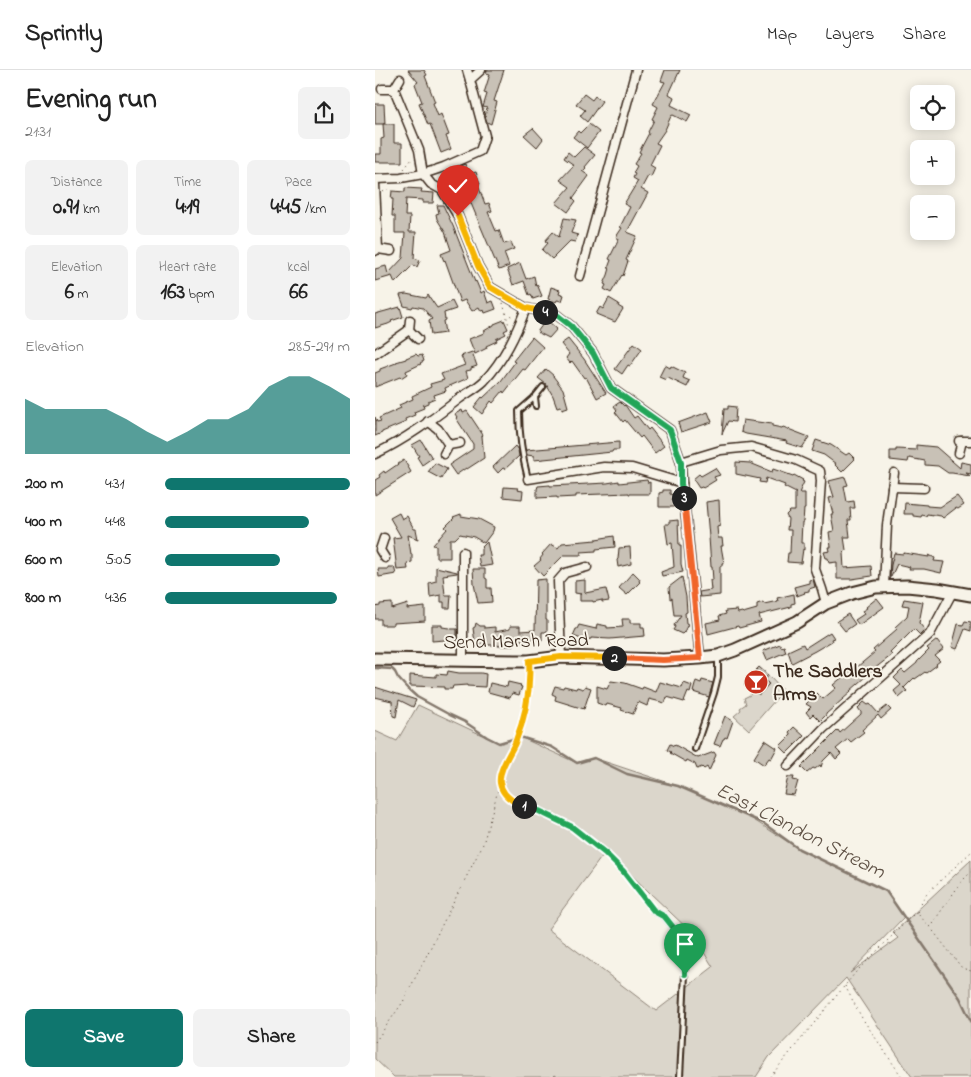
<!DOCTYPE html>
<meta charset="utf-8">
<style>
:root{--surface:#fff;--page:#f2f2f2;--text:#222;--muted:#767676;--line:#e0e0e0;--accent:#0f766e}
body{margin:0;font-family:"Indie Flower",sans-serif;background:var(--page);color:var(--text);height:100vh;display:flex;flex-direction:column;font-size:19px;white-space:nowrap}
*{box-sizing:border-box;margin:0}
p{font-size:16px;color:var(--muted)}
.icon{flex:none;width:28px;height:28px;fill:none;stroke:currentColor;stroke-width:2;stroke-linecap:round;stroke-linejoin:round}
.map{position:relative;flex:1;overflow:hidden}
.drawer{display:flex;flex-direction:column;background:var(--surface);width:375px}
.drawer>*{flex:none}
.controls{position:absolute;left:535px;top:15px;display:grid;gap:10px}
.controls a{display:grid;place-items:center;width:45px;height:45px;border-radius:8px;background:var(--surface);box-shadow:0 2px 12px #0003;font-size:25px}
.pin{position:absolute;display:grid;place-items:center;width:42px;height:42px;color:#fff;margin:-51px -21px;border-radius:50% 50% 50% 0;rotate:-45deg;box-shadow:0 0 5px #0007}
.pin .icon{rotate:45deg}
.km{position:absolute;width:25px;height:25px;margin:-12px;border-radius:50%;background:#222;color:#fff;font-size:14px;line-height:25px;text-align:center}
.round{display:grid;place-items:center;flex:none;width:52px;height:52px;border-radius:8px;background:var(--page)}
.overview{display:flex;align-items:center;justify-content:space-between;height:85px;padding:0 25px}
h1{font-size:28px;font-weight:800;line-height:38px}
.stats{display:grid;grid-template-columns:repeat(3,1fr);gap:8px;height:85px;padding:5px 25px}
.stats div{display:grid;align-content:center;border-radius:8px;background:var(--page);text-align:center}
.stats b{font-size:21px;font-weight:800}
.stats small{font-size:14px;font-weight:400}
.stats p{font-size:14px}
.chart{height:140px;padding:10px 25px}
.chart p{display:flex;justify-content:space-between}
.chart svg{width:100%;height:90px;margin-top:5px;fill:var(--accent);opacity:.7}
.action{display:flex;gap:10px;margin-top:auto;padding:10px 25px}
.action a{flex:1;height:58px;border-radius:8px;background:var(--accent);color:#fff;font-size:20px;font-weight:800;line-height:58px;text-align:center}
.action a+a{background:var(--page);color:var(--text)}
ul{padding:0 25px;list-style:none;font-size:16px}
li{display:grid;grid-template-columns:80px 60px 1fr;align-items:center;height:38px}
li i{height:12px;border-radius:6px;background:var(--accent)}
header{display:flex;align-items:center;gap:30px;box-sizing:border-box;height:70px;padding:0 25px;background:var(--surface);border-bottom:1px solid var(--line)}
header strong{font-size:24px}
nav{display:flex;gap:28px;margin-inline-start:auto;font-size:18px}
main{display:flex;flex:1;min-height:0}
.map>svg:first-child{display:block}
.green{fill:#dbd6cb;stroke:#8b8074;fill-rule:evenodd}
.lines{fill:none;stroke-linecap:round;stroke-linejoin:round}
.stream{stroke:#84786c;stroke-width:2.5}
.building{fill:#c8c1b6;stroke:#3b2a1e}
.service-casing{stroke:#3b2a1e;stroke-width:8}
.minor-casing{stroke:#3b2a1e;stroke-width:11}
.secondary-casing{stroke:#3b2a1e;stroke-width:15}
.path{stroke:#3b2a1e;stroke-width:1;stroke-dasharray:1 4;stroke-linecap:butt}
.service{stroke:#f7f3e8;stroke-width:4}
.minor{stroke:#f7f3e8;stroke-width:8}
.secondary{stroke:#f7f3e8;stroke-width:11}
.split-1-casing{stroke:#fff;stroke-width:10}
.split-2-casing{stroke:#fff;stroke-width:10}
.split-3-casing{stroke:#fff;stroke-width:10}
.split-4-casing{stroke:#fff;stroke-width:10}
.split-5-casing{stroke:#fff;stroke-width:10}
.split-1{stroke:#22a559;stroke-width:6}
.split-2{stroke:#f5b400;stroke-width:6}
.split-3{stroke:#f0652b;stroke-width:6}
.split-4{stroke:#22a559;stroke-width:6}
.split-5{stroke:#f5b400;stroke-width:6}
.labels{text-anchor:middle;stroke-width:4;stroke-linejoin:round;paint-order:stroke}
.street-label{font-size:20px;fill:#3b2a1e;stroke:#f7f3e8}
.poi-label{font-size:20px;font-weight:bold;fill:#3b2a1e;stroke:#f7f3e8;text-anchor:start}
.water-label{font-size:21px;font-style:italic;fill:#5f5145;stroke:#f7f3e8}
</style>
<header>
<strong>Sprintly</strong>
<nav><a>Map</a><a>Layers</a><a>Share</a></nav>
</header>
<main>
<section class="drawer">
<div class="overview"><div><h1>Evening run</h1><p>21:31</p></div><a class="round"><svg class="icon" aria-label="share" viewBox="0 0 24 24"><path d="M12 15V3M7 8l5-5 5 5M5 13v7h14v-7"/></svg></a></div>
<div class="stats">
<div><p>Distance</p><b>0.91<small> km</small></b></div>
<div><p>Time</p><b>4:19</b></div>
<div><p>Pace</p><b>4:45<small> /km</small></b></div>
</div>
<div class="stats">
<div><p>Elevation</p><b>6<small> m</small></b></div>
<div><p>Heart rate</p><b>163<small> bpm</small></b></div>
<div><p>kcal</p><b>66</b></div>
</div>
<div class="chart"><p><span>Elevation</span>285–291 m</p>
<svg viewBox="0 0 160 44" preserveAspectRatio="none"><path d="M0 44V17L10 22L20 22L30 22L40 22L50 27L60 33L70 38L80 33L90 27L100 27L110 22L120 11L130 6L140 6L150 11L160 17V44z"/></svg>
</div>
<ul>
<li><b>200 m</b>4:31<i style="width:100%"></i></li>
<li><b>400 m</b>4:48<i style="width:78%"></i></li>
<li><b>600 m</b>5:05<i style="width:62%"></i></li>
<li><b>800 m</b>4:36<i style="width:93%"></i></li>
</ul>
<div class="action"><a>Save</a><a>Share</a></div>
</section>
<div class="map">
<svg width="596" height="1007" viewBox="0 0 596 1007">
<rect width="100%" height="100%" fill="#f7f3e8"/>
<filter id="ink" filterUnits="userSpaceOnUse"><feTurbulence type="fractalNoise" baseFrequency=".02" numOctaves="2"/><feDisplacementMap in="SourceGraphic" scale="10" xChannelSelector="R" yChannelSelector="G"/><feConvolveMatrix kernelMatrix="1 2 1 2 8 2 1 2 1" color-interpolation-filters="sRGB"/></filter>
<g filter="url(#ink)">
<g class="green">
<path d="M394,606L408,621L374,660L359,646L366,640L365,638L371,634L369,628L375,625L379,621L384,625L394,614L390,610Z"/>
<path d="M43,635L124,673L145,667L202,693L219,688L303,716L371,745L424,779L511,821L529,847L475,903L523,868L518,863L596,790V1007H537L471,908L394,987L381,1007H183L180,1005L178,1007H19L0,989V661L22,671ZM231,781L317,863L338,897L281,941L173,859Z"/>
</g>
<g class="lines">
<path class="stream" d="M0,598L17,599L20,602L23,608L32,618L42,627L75,645L90,652L112,667L124,673L145,667L177,677L202,693L219,688L252,704L303,716L388,753L424,779L511,821L585,928L596,951"/>
</g>
<g class="building">
<path d="M33,0H49L52,5L50,6L60,32L58,33L63,46L66,44L74,65L71,66L76,79L66,83L55,54L53,55L44,33L47,32L40,14L43,12Z"/>
<path d="M112,0H129L119,31L122,32L116,54L112,52L110,46L112,38L108,37L112,24L109,23L115,4L111,3Z"/>
<path d="M290,0H305L294,24L299,27L296,35L316,45L312,52L298,45L296,46L290,60L281,73L285,75L275,95L280,98L276,107L273,106L266,119L273,123L252,162L262,166L251,190L253,191L248,206L247,205L236,223L229,219L231,215L229,214L233,205L235,198H233L236,190L234,189L244,169L241,167L247,158L245,157L255,137L249,134L263,111L258,108L260,104L258,103L262,96L259,94L266,83L264,82L274,63L273,62L279,50L277,49L283,37L278,34L290,12L286,11Z"/>
<path d="M209,24L217,30L220,26L227,31L212,52L205,46L210,40L201,34Z"/>
<path d="M0,34H9L10,54H0Z"/>
<path d="M8,54H19V73H27V92H0V84H6V69L9,68Z"/>
<path d="M214,54L224,62L212,78L198,67L203,61L205,63Z"/>
<path d="M158,58L168,69L162,77L149,65Z"/>
<path d="M209,77L220,85L210,97L211,98L208,101H207L214,106L198,128L201,131L193,142L181,133L195,117L185,110L199,95L189,88L193,82L199,87Z"/>
<path d="M90,94L94,104L101,102L105,114L103,115L110,134L114,133L117,141L113,142L121,161L124,160L129,174L136,172L139,179L129,183L134,196L124,200L95,131L92,123L94,122L89,109L84,111L80,98Z"/>
<path d="M30,118L47,119L46,122L59,123L58,133H48V130L31,129L30,146H35L34,162H41L39,188L45,190L42,197L38,195L20,213L17,206L0,211V199L11,196L13,204L28,188L30,163H20V146H17L18,129H16L17,121L30,122Z"/>
<path d="M62,135H68L78,156L100,212L101,211L106,223L109,221L113,233L118,231L121,239L110,243L109,240L106,241L104,237L97,241L90,230L85,232L70,190L69,191L66,184L76,180L70,162L62,149L61,144L64,143Z"/>
<path d="M189,148L201,150L196,163L203,165L200,172L195,171L177,189L167,180L173,173L170,171L178,162L184,167Z"/>
<path d="M145,193L151,209L159,206L161,216L162,214L167,226L158,229L156,224L154,225L149,211L138,215L132,199Z"/>
<path d="M176,217L185,220L184,223L189,225L187,231L182,230L181,232L173,229Z"/>
<path d="M31,224L51,228L53,225L62,238L77,231L81,239L69,243L70,250L68,251L70,263L56,265L54,251L57,249L48,238L38,236L37,238L29,236L25,225Z"/>
<path d="M234,228L244,234L243,236L248,239L240,252L221,244L225,237L228,239Z"/>
<path d="M25,237L28,247L16,251L17,252L13,254L0,258V244Z"/>
<path d="M129,250L133,259L129,261L131,264L121,269L122,271L111,276L112,278L100,284L94,269L109,263V261L119,255V254Z"/>
<path d="M173,251L182,259L174,268L162,262L168,254L169,255Z"/>
<path d="M157,267L168,277L150,300L148,299L129,323L128,321L118,333L116,331L107,344L99,337L107,327L108,328L126,311L140,292L138,291Z"/>
<path d="M193,269L209,289L231,323L222,328L211,307L209,308L197,291L195,293L191,288L194,284L186,274Z"/>
<path d="M259,273L267,279L255,296L253,295L247,304L240,299Z"/>
<path d="M97,282L102,296L96,298V300L91,301L93,308L70,318L71,321L59,325L60,328L53,331V333L48,335L49,338L39,342L40,345L30,349L31,352L7,362V363L0,366V347L2,352L6,351L4,348L26,338L24,335L38,329L37,326L56,317L55,314L69,310L66,304L90,295L86,286Z"/>
<path d="M41,284L43,286L47,285L49,291L45,293L46,294L31,301L32,304L26,308L25,307L0,317V303L5,301V299L21,293V292L31,289V288Z"/>
<path d="M290,295L295,298L296,296L310,303L308,308L315,311L312,317L293,308L291,310L284,307Z"/>
<path d="M171,299L179,306H178L188,319L193,337L187,339L186,336L182,337L178,326L171,314L163,308Z"/>
<path d="M245,332L249,336L250,335L259,348L262,346L273,360L275,358L289,376L280,383L267,366L265,368L250,350L248,352L240,342L242,340L239,336Z"/>
<path d="M353,336L361,337L360,352L353,351L347,364L349,339H353Z"/>
<path d="M87,340L88,343L92,341L108,365L107,366L109,388L92,399L91,398L81,405L74,395L98,379V374L81,348L82,347L80,344Z"/>
<path d="M333,342L337,352L306,362L303,353Z"/>
<path d="M368,350L397,354V356L407,358L408,357L434,367L427,378L411,373L412,371L371,364L366,362Z"/>
<path d="M46,370L57,388L47,395L42,387L44,386L37,375Z"/>
<path d="M441,370L456,375L471,385L474,383L480,389L467,402L460,395L461,394L449,385L437,381Z"/>
<path d="M244,372V380H238L237,382L159,390V386L152,385L151,380Z"/>
<path d="M541,375L561,377L585,398L586,392L596,394V404L591,403L595,406L577,403H573L563,396L550,395V391L534,388L533,392L515,390V381H521V379L541,380Z"/>
<path d="M140,376L143,380L144,386L130,399L128,398L123,403L118,397Z"/>
<path d="M29,390L36,402L0,425V410L5,407L4,405L9,401L10,403Z"/>
<path d="M361,392L375,393L397,402L398,399L418,406L419,405L428,410L427,411L429,412L424,423H430V439H429L428,452H427L426,473H429V480L428,479L426,493L412,492L413,483H415L416,460H412L413,449L411,445L415,441H420V423H421L409,417L410,415L391,408L390,413L384,412L385,409L361,404Z"/>
<path d="M60,393L72,399L66,409L53,402Z"/>
<path d="M340,398L345,405L339,407L341,410L328,418L327,417L324,418L318,409L324,404L326,406Z"/>
<path d="M470,407L473,415L469,416L472,432L479,431L480,438H475L476,450H473L475,467H469L471,480L468,483L469,498L496,496L497,506L477,509H462V492L454,493L453,488H451L449,482L455,481L454,477H456L454,462L459,461L456,444H458L454,428L459,427L454,411Z"/>
<path d="M272,410L273,413L275,412V424H254V423L201,425V427L182,428V427L162,428V419L163,416L175,415V416L232,413L244,411V413Z"/>
<path d="M129,417L143,418L142,420L148,421L147,429L128,427Z"/>
<path d="M288,420H295V424L298,425L297,430L300,432V436L298,437H284V423L288,422Z"/>
<path d="M582,426L589,435L583,439L581,438L568,448L566,446L552,444L551,446L547,445L546,447L538,446V444H529L530,433L552,435V436L565,437Z"/>
<path d="M344,430L345,456L342,457L343,468H347L348,476H346L349,493H347V496H345V525L325,527L324,522L336,520L335,510H338L337,497H336L334,467L331,432Z"/>
<path d="M24,443L27,449L32,446L39,459H41L43,469L33,465L36,484H37V492L32,493L33,499L22,500L18,468L26,467L15,448Z"/>
<path d="M86,444V446L104,449L119,457L118,461L109,473L99,467L85,464L80,469H75V488H61V476L58,475L72,459L70,457L79,448L78,447Z"/>
<path d="M303,450L304,476H306V494L308,502L287,506L286,502L299,497L297,473L293,474L290,454H294V451Z"/>
<path d="M239,466L240,477L221,479V481L206,482V485H189L168,506L159,496L166,490L165,489L168,485L167,484L176,474L183,478L187,473L221,470V469Z"/>
<path d="M112,472L117,495L105,497L103,485H106V478Z"/>
<path d="M255,477L256,494L243,497L242,490L243,489L244,478Z"/>
<path d="M519,483L528,484L529,483L554,487V485L560,488L559,491L569,492L566,503L549,499H534L535,497L522,494L516,507H515L516,495Z"/>
<path d="M13,497H19L21,504L4,507L3,499H13Z"/>
<path d="M61,497L82,502V503L68,505L70,525H76L75,538H69V532H66V525L55,527L54,513L61,511Z"/>
<path d="M98,499H110V508L112,509V518H116L117,532L103,533L99,514Z"/>
<path d="M258,502L265,509L264,511L265,512L252,525L244,518Z"/>
<path d="M307,507L311,527L312,542L310,543L311,553L313,554L309,562L307,564L298,560L300,557L299,555L306,545H299L297,528L295,529L294,517Z"/>
<path d="M171,509V550H172V562H167V570H146V572L138,573V576H123V575H104V573H100L98,558L100,557L101,553L105,556H109V558L120,557V562L135,559V556H145V561L160,560L161,510Z"/>
<path d="M438,509L440,517L434,519V521L429,522L430,523L422,526L419,517L434,513V510Z"/>
<path d="M210,510V523L231,519L234,531L227,532V530L218,532V531H205V524H206L200,523V511Z"/>
<path d="M419,524L420,533L416,534V537L384,545L386,552L364,558L363,556L333,564L331,553L345,550L344,546L351,544L350,541L362,540L363,543L367,542L368,543L382,539V534L388,532L389,534L403,531L402,528Z"/>
<path d="M502,528L509,537L484,555L480,550L489,544L487,541L492,538L491,537Z"/>
<path d="M529,529L548,532L544,553L550,560L545,565L539,559L515,583L517,585L490,606L491,607L475,621L476,622L451,644V645L445,651L438,644L435,647L431,642L436,637L431,634L442,623L448,629L461,618L458,615L477,599V596L482,597L500,582L498,580L522,559L520,557L532,546L534,536L527,535Z"/>
<path d="M17,533V539L33,534L32,539L50,537V551L18,553V555H6V549H0V537L5,536V534Z"/>
<path d="M473,544L480,554L470,561L462,551Z"/>
<path d="M247,549H255V553H266V557H269L270,566L235,569L216,568V569L209,570L198,566L201,559H202L204,555L221,559L222,554L232,556V558L248,557Z"/>
<path d="M590,551L596,552V561L590,559L582,579L577,577L583,554L588,555Z"/>
<path d="M57,555H67V557L75,558L76,559H82V571L70,572V570L57,571Z"/>
<path d="M455,562L459,568L456,569L457,571L440,581L417,593L413,581L428,574L430,578Z"/>
<path d="M562,570L569,579L560,586L565,591L561,594L562,595L551,603L550,602L540,609L539,608L529,618L528,617L532,621L524,628L519,621L526,615L519,608L527,600L530,603L542,593V592L554,580L552,578Z"/>
<path d="M405,574L406,577L409,576L411,582L392,590L388,581Z"/>
<path d="M384,597L393,605L389,610L394,614L384,624L379,620L378,621L377,619L375,620L369,615L371,613L370,612Z"/>
<path d="M73,601L84,603H106L111,604L110,617L92,616V615L78,616L77,619H69V617L35,616V605L61,607V604L72,605Z"/>
<path d="M327,610L338,613L334,627L318,622L321,611L326,613Z"/>
<path d="M236,611L250,613L267,619L268,617L281,622L285,612L307,618L309,613L317,616L315,623L313,622L309,632L292,627L290,633L274,629L272,636L263,632L258,644L246,640L247,638L232,634L231,636L222,633V616L232,619Z"/>
<path d="M133,612L146,615L145,616L147,617L144,625L137,623L135,628L113,622L115,613L132,617Z"/>
<path d="M180,616L188,618L189,616L201,619L202,617L208,619L210,616L216,618L209,639L180,630L181,626L177,624Z"/>
<path d="M0,617L41,630L38,637L24,630L21,647L18,646L17,631L0,627Z"/>
<path d="M489,632L493,635L495,634L503,643L512,636L516,640L506,649L503,645L487,660L489,662L476,672L473,669L461,679L466,684L461,689L456,683L448,691L446,697L445,695L440,699L438,698L432,703L426,697L463,660L465,663L486,644V642L483,638Z"/>
<path d="M350,646L358,651L352,668L350,667L349,669H348L345,676L339,674Z"/>
<path d="M419,657L429,666L412,683L405,676L416,665L414,662Z"/>
<path d="M390,670L402,678L396,689L394,688L389,695L379,688Z"/>
<path d="M295,674L299,676L300,675L323,688L339,682L341,685L334,701L332,697L329,699L327,697L322,699L320,694L312,690L311,692L295,683L296,682L292,680Z"/>
<path d="M413,707H419L418,710L423,711L419,725L409,724Z"/>
</g>
<g class="lines">
<defs>
<g id="service">
<path d="M160,327L161,336"/>
<path d="M153,409C147,386 144,364 144,341L160,327L168,317"/>
<path d="M320,679L339,623L343,607V588"/>
<path d="M279,841L290,847L309,871L310,904L305,1007"/>
</g>
<g id="minor">
<path d="M92,0L95,10"/>
<path d="M7,19H19L25,9"/>
<path d="M19,19L44,80L48,104L69,97L105,81L110,66L95,10L106,0"/>
<path d="M0,109L26,108L48,104L56,114L67,120L83,146L103,196L115,217L151,238L182,245L196,256L218,283L236,318L295,360L306,392"/>
<path d="M0,114L3,179"/>
<path d="M0,181L3,179L16,181"/>
<path d="M205,206L261,0"/>
<path d="M34,260L43,269"/>
<path d="M0,284L34,260L35,250"/>
<path d="M53,351L63,359L74,375"/>
<path d="M584,371H596"/>
<path d="M584,383L587,371"/>
<path d="M0,384C30,370 58,349 84,329C92,323 102,318 109,311C129,290 141,264 151,238"/>
<path d="M69,384L74,375L85,373"/>
<path d="M153,409L229,397L257,398L307,413"/>
<path d="M517,417L549,418"/>
<path d="M9,468L5,480L10,488"/>
<path d="M509,516L512,455L519,403"/>
<path d="M186,587L183,511L190,503L212,497"/>
<path d="M325,588L313,466L307,413L306,392L346,380L376,377L421,390L445,401L446,411L440,499L447,519L451,533"/>
<path d="M88,590V482"/>
<path d="M413,696L448,659L555,564L578,521"/>
</g>
<path id="secondary" d="M0,589L140,591H154L186,587L288,590L325,588L343,586L360,580L422,552L451,533L477,523L501,517L532,516L562,519L596,525"/>
</defs>
<use href="#service" class="service-casing"/>
<use href="#minor" class="minor-casing"/>
<use href="#secondary" class="secondary-casing"/>
<g class="path">
<path d="M29,99L37,89"/>
<path d="M8,122L15,117"/>
<path d="M128,233L134,256"/>
<path d="M131,243L138,247"/>
<path d="M155,602L152,628L146,654L139,675L129,694L125,712L130,724L139,732L164,741L197,757L230,783L248,801L276,836"/>
<path d="M542,842L550,825L596,782"/>
<path d="M555,857L587,898L596,901"/>
<path d="M470,916L487,948L527,1007"/>
<path d="M0,972L28,932L108,774L125,713"/>
<path d="M395,1007L481,902L541,842L555,857L587,811L596,802"/>
</g>
<use href="#service" class="service"/>
<use href="#minor" class="minor"/>
<use href="#secondary" class="secondary"/>
</g>
</g>
<g class="lines" filter="url(#ink)">
<defs>
<path id="split-1" d="M149,736L164,741L197,757L230,783L248,801L279,841L290,847L309,871L310,904"/>
<path id="split-2" d="M149,736C138,732 127,725 125,713C123,701 135,684 140,673C150,648 156,618 154,591L186,587L239,588"/>
<path id="split-3" d="M239,588L288,590L325,588L309,428"/>
<path id="split-4" d="M170,242L182,245L196,256L218,283L236,318L295,360L306,392V414L309,428"/>
<path id="split-5" d="M83,146L103,196L115,217L151,238L170,242"/>
</defs>
<use href="#split-1" class="split-1-casing"/>
<use href="#split-2" class="split-2-casing"/>
<use href="#split-3" class="split-3-casing"/>
<use href="#split-4" class="split-4-casing"/>
<use href="#split-5" class="split-5-casing"/>
<use href="#split-1" class="split-1"/>
<use href="#split-2" class="split-2"/>
<use href="#split-3" class="split-3"/>
<use href="#split-4" class="split-4"/>
<use href="#split-5" class="split-5"/>
</g>
<defs>
<symbol id="bar-disc" viewBox="-11 -11 22 22"><circle r="9.5" fill="#c8321e" stroke="#f7f3e8"/><path d="M-6-5H6L.8 .8V4.5H3.5V6h-7V4.5H-.8V.8Z" fill="#fff"/></symbol>
</defs>
<g fill-rule="evenodd">
<use href="#bar-disc" x="367" y="598" width="28" height="28"/>
</g>
<g class="labels">
<g class="street-label">
<text transform="translate(141 570) rotate(-1)" y="7">Send Marsh Road</text>
</g>
<g class="poi-label">
<text x="398" y="607">The Saddlers<tspan x="398" dy="23">Arms</tspan></text>
</g>
<g class="water-label">
<text transform="translate(426 760) rotate(27)" y="7">East Clandon Stream</text>
</g>
</g>
</svg>
<div class="controls">
<a><svg class="icon" aria-label="locate" viewBox="0 0 24 24"><circle cx="12" cy="12" r="6"/><path d="M12 2v4M12 18v4M2 12h4M18 12h4"/></svg></a>
<a>+</a>
<a>−</a>
</div>
<div class="pin" style="left:310px;top:904px;background:#1e9e55"><svg class="icon" aria-label="arrive" viewBox="0 0 24 24"><path d="M6 21V4h12l-3 4 3 4H6"/></svg></div>
<div class="pin" style="left:83px;top:146px;background:#d93025"><svg class="icon" aria-label="check" viewBox="0 0 24 24"><path d="M5 12l5 5 9-10"/></svg></div>
<b class="km" style="left:149px;top:736px">1</b>
<b class="km" style="left:239px;top:588px">2</b>
<b class="km" style="left:309px;top:428px">3</b>
<b class="km" style="left:170px;top:242px">4</b>
</div>
</main>
